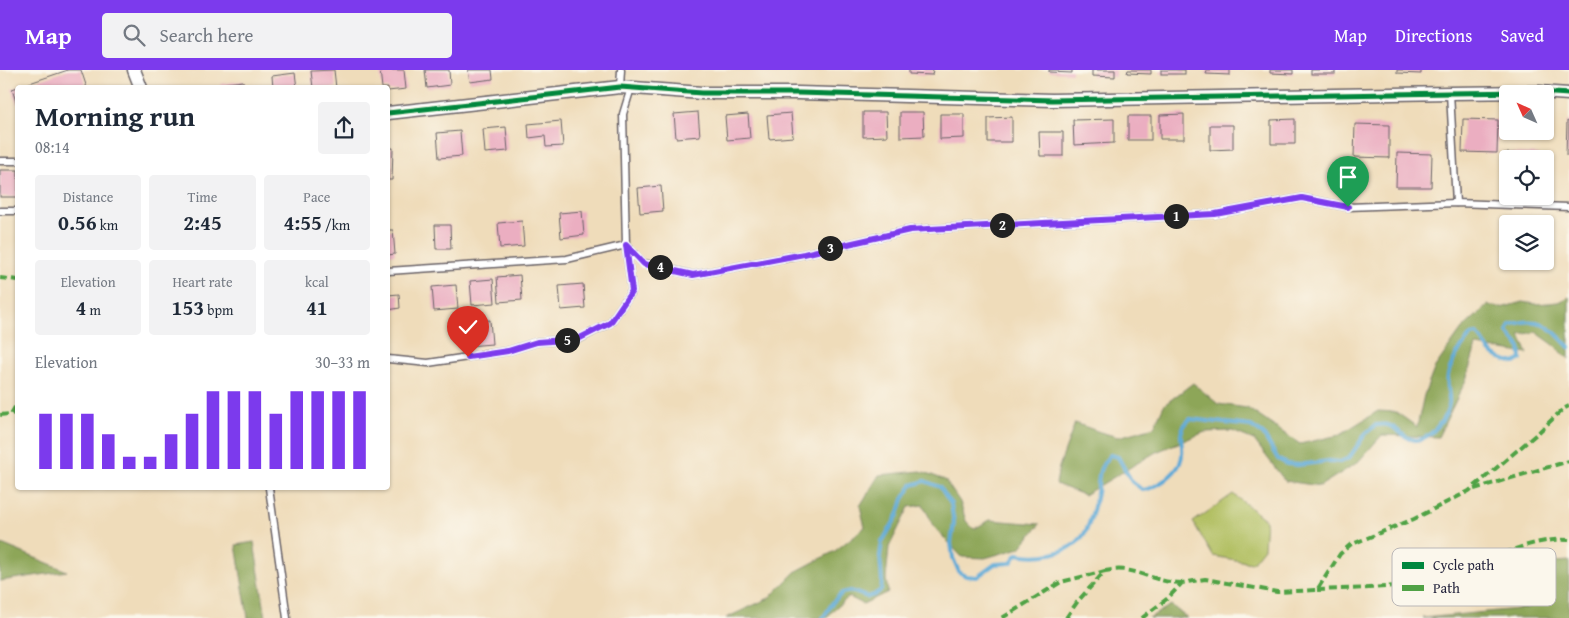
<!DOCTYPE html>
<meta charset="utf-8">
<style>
:root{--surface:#fff;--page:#f2f2f3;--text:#1f2937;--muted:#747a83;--accent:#7c3aed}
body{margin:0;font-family:"Gentium Book Plus",serif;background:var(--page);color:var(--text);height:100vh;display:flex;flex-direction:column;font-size:19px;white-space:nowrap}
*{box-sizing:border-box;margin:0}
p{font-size:16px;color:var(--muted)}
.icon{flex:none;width:28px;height:28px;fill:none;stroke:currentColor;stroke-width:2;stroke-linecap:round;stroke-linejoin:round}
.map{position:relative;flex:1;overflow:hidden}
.sheet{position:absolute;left:15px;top:15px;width:375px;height:405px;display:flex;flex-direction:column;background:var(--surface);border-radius:5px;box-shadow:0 1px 4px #0004}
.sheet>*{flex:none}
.needle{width:32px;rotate:315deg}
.tools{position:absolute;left:1499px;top:15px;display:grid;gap:10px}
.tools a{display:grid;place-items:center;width:55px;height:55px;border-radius:5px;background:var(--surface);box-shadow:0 1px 4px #0004;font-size:25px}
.pin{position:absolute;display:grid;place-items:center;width:42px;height:42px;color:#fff;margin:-51px -21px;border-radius:50% 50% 50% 0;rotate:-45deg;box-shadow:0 0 5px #0007}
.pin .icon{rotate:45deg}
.km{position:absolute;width:25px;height:25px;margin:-12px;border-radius:50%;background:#222;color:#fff;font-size:14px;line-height:25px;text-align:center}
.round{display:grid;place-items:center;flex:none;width:52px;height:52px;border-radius:5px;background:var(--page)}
.head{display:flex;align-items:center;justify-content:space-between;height:85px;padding:0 20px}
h1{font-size:28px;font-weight:600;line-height:38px}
.figures{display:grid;grid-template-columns:repeat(3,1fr);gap:8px;height:85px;padding:5px 20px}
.figures div{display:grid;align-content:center;border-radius:5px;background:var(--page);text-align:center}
.figures b{font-size:21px;font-weight:600}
.figures small{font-size:14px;font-weight:400}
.figures p{font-size:14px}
.chart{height:140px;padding:10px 20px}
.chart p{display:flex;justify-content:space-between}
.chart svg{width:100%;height:90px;margin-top:5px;stroke:var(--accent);stroke-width:6}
header{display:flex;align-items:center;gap:30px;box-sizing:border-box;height:70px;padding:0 25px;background:var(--accent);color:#fff}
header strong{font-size:24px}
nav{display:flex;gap:28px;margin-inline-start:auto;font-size:18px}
.search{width:350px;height:45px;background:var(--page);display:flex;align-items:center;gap:12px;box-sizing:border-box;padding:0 18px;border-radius:5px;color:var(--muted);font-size:19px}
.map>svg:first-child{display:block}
.green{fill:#b2c063;stroke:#6a714f}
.forest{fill:#8da659;stroke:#58644a}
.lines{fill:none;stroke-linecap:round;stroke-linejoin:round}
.stream{stroke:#5faad7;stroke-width:4}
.building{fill:#ebaec1}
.service-casing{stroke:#6a6367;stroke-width:9}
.minor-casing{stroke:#6a6367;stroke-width:15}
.service{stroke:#fff;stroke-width:6}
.minor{stroke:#fff;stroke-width:12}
.quiet{stroke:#50a245;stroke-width:4;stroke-dasharray:8 4;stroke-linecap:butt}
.cycleway-casing{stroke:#fbf7ec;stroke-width:8}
.cycleway{stroke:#00873e;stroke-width:5}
.route-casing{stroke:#fff;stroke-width:10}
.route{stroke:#7c3aed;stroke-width:6}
.key{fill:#fbf7ec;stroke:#bab7b7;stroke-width:1}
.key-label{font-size:14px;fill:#22223b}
</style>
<header>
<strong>Map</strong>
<div class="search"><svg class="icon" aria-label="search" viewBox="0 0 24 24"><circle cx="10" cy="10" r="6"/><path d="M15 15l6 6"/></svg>Search here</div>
<nav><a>Map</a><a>Directions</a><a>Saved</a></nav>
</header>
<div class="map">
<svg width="1569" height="548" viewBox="0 0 1569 548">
<rect width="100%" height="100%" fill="#fbf7ec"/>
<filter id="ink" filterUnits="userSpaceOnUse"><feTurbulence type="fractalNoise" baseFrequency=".02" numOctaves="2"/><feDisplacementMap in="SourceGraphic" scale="10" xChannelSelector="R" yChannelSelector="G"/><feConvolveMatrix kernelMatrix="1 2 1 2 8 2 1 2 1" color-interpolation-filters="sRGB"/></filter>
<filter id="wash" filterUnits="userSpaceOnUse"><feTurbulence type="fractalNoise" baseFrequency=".0096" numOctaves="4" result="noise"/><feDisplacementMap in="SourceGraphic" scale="20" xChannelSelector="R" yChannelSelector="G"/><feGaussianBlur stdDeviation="1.12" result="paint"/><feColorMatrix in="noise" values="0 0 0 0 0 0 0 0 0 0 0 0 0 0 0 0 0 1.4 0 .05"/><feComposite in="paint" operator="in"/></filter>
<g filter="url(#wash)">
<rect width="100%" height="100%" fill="#efdcba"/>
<path class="green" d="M1233,424L1266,450L1264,478L1252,493L1213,486L1193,452Z"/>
<g class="forest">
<path d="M1569,227V289L1554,275L1536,262L1520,265L1528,284L1476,276L1466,310L1438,367L1382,365L1357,393L1320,416L1285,411L1254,370L1232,361L1205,362L1156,382L1084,425L1056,414L1059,397L1075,353L1100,362L1118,367L1154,357L1164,335L1193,313L1218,334L1247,338L1300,374L1339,365L1378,341L1396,342L1417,357L1424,325L1435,297L1462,259L1488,235L1501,238L1522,232L1536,234L1559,232Z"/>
<path d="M921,401L945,410L960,432L966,451L974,459L990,450L1040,454L1020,478L985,488L962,487L935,458L923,435L909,437L889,477L886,509L888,522L863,534L849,527L834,539L827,548H726L769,528L795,502L835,481L865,457L860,436L879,405Z"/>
<path d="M254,472L266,548H248L236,475Z"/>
<path d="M0,474L4,475L67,501L0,511Z"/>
<path d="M1569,491V548H1423L1528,538L1555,492Z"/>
<path d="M1171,535L1187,548H1149Z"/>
</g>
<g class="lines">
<path class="stream" d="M823,548L833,532L842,523L851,521L867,527L874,525L881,520L882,511L880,486L882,472L898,445L903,429L912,415L925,411L940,417L951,434L954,453L951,473L953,488L959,502L966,506L977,507L995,494L1011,493L1017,484C1038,488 1068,485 1082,467C1090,457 1093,440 1096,428C1101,408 1094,403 1110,385L1118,387L1132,412L1143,420C1156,418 1175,405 1180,393C1188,376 1172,365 1190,349L1251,356L1263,364L1278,389L1287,394L1298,395L1329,391L1340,392L1349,388L1366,363L1376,355C1380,355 1385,354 1388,355C1398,358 1404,369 1415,370C1430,371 1448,346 1449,333C1450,324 1446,314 1448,305C1451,291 1462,276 1471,265L1477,264C1483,269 1485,275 1489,280C1495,288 1506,291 1515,293L1521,289L1520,277L1507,262L1510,255C1541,245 1549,256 1569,277"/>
</g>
<g id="blocks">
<g class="building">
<path d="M68,0H81L87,18H18L17,35L12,19Z"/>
<path d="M334,0L336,18H313L311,1Z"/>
<path d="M380,0H404L406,19L388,21V18H382Z"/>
<path d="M425,0H449L450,15L427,18Z"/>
<path d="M468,0H492L493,9L470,12Z"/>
<path d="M909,0H933L932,5L909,4Z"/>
<path d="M1049,0H1072V3L1049,2Z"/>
<path d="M1092,0H1115V7L1092,6Z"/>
<path d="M1128,0H1151V4L1127,3Z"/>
<rect x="1161" y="0" width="24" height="4"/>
<path d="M1207,0H1230V5L1206,4Z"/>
<path d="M1270,0H1293V4L1270,3Z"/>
<rect x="1311" y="0" width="24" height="4"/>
<path d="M1397,0H1421V4L1397,3Z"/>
<path d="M295,3L297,18H273L272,6Z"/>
<path d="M243,11L244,18H221L220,14Z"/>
<path d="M698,42L700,66L676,68L674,44Z"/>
<path d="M863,42H886L887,66L863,67Z"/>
<path d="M900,42H923L924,66L900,67Z"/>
<path d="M791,43L793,67L769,69L767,45Z"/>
<path d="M748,44L750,68L727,70L725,46Z"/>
<path d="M940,44H964V68L940,69Z"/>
<path d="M1184,44V69H1160V45Z"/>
<rect x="1128" y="46" width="23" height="24"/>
<path d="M1012,47V72H988V48Z"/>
<path d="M1114,49V73L1074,75L1073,50Z"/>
<path d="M1295,49V74H1271V50Z"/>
<path d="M1463,49L1498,50L1497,83L1462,82Z"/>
<path d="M561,51L563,76L546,77L545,66L529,68L528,54Z"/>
<path d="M1567,51L1569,52V85H1566Z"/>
<path d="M1355,54L1389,55V88L1354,87Z"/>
<path d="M1210,55H1233V79L1210,80Z"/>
<path d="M506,57L508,81L485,83L483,59Z"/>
<path d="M460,61L462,86L439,88L437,63Z"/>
<path d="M1039,62H1063V86H1040Z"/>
<path d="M388,78H393L392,110H388Z"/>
<path d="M1397,83L1432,84L1431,117H1396Z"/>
<path d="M1504,83L1539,84L1538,89H1508V116H1503Z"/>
<rect x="0" y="100" width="18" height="27"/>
<path d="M661,116L663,141L640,143L638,118Z"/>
<path d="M582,141L584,165L561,168L559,143Z"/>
<path d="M522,151L524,176L500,178L498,153Z"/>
<path d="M435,155H450L451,179H436Z"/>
<path d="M388,160H393L395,184L388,185Z"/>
<path d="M520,205L522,230L499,232L497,207Z"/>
<path d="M493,209L495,233L472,235L470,211Z"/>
<path d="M583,214L585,238L561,240L559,216Z"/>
<path d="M456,215L458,239L434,241L432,217Z"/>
<path d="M399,224L400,238L388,240V225Z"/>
<path d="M490,250L492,274L468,276L466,252Z"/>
</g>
</g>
</g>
<g filter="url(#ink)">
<use href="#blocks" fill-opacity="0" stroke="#6a6367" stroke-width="1"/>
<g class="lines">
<defs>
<g id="service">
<path d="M620,17L621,0"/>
<path d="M1450,23L1456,133"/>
<path d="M0,91H18"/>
<path d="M0,141H18"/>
<path d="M388,201L567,189L626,175L643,193L693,205L804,184L910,160L1215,144L1302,128L1348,137L1456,133L1569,137"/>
<path d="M388,289L428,293L508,281L537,272L579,269L610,253L632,221L626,175L623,44L631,18"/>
<path d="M269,418L287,548"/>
</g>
<g id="minor">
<path d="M134,0L141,18"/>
<path d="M388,43L620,17L702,23H798L1052,30L1450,23L1539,22L1569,24"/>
</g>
</defs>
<use href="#service" class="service-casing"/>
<use href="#minor" class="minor-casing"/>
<use href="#service" class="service"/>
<use href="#minor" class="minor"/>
<g class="quiet">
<path d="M0,208L18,210"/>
<path d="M11,344L18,332"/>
<path d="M0,345L18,343"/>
<path d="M1474,419L1569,391"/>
<path d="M1317,520C1362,518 1410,519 1453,504C1491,491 1528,467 1569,470"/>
<path d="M1002,548L1061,512L1105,501"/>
<path d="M1066,548L1078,531L1105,501C1111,500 1118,499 1125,500C1145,503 1160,513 1182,513"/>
<path d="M1142,548L1168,528L1182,513L1205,509L1277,522L1317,520L1340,484L1350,475L1414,449L1469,421L1539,362L1563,339L1569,336"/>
</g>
<defs>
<path id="cycleway" d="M388,43L620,17L702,23H798L1052,30L1450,23L1539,22L1569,24"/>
</defs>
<use href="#cycleway" class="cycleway-casing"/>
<use href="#cycleway" class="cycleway"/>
</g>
</g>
<g class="lines" filter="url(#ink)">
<defs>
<path id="route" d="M468,287L508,281L537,272L578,269L610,253L632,221L626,175L644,194L693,205L804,184L910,160L1215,144L1302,128L1348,137"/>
</defs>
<use href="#route" class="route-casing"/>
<use href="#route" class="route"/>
</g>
<rect x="1392" y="478" width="164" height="58" rx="8" class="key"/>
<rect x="1402" y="492" width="22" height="7" fill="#00873e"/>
<rect x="1402" y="515" width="22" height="6" fill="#50a245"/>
<g class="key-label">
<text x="1433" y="500">Cycle path</text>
<text x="1433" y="523">Path</text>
</g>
</svg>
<div class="tools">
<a><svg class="needle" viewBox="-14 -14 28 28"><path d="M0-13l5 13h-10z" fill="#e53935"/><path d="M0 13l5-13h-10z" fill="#747a83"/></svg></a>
<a><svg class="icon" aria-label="locate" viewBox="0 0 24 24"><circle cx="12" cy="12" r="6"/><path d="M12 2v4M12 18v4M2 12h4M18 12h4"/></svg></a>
<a><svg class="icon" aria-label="layers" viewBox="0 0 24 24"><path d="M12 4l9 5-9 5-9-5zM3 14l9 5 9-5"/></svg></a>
</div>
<div class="pin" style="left:1348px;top:137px;background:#1e9e55"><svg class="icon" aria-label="arrive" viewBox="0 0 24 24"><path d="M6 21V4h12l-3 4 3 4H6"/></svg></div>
<div class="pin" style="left:468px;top:287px;background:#d93025"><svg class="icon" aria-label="check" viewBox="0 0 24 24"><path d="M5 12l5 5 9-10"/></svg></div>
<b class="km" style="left:1176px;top:146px">1</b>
<b class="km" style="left:1002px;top:155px">2</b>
<b class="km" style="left:830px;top:178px">3</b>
<b class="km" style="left:660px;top:197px">4</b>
<b class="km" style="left:567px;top:270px">5</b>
<section class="sheet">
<div class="head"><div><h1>Morning run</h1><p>08:14</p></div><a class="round"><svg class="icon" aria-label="share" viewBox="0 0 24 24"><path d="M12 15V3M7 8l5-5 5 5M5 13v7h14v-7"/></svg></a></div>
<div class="figures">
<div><p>Distance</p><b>0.56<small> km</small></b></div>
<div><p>Time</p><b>2:45</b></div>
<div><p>Pace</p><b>4:55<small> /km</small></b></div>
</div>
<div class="figures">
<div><p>Elevation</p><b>4<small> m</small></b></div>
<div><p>Heart rate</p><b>153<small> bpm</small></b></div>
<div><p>kcal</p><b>41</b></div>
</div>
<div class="chart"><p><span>Elevation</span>30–33 m</p>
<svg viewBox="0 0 160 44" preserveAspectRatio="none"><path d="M5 44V17M15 44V17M25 44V17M35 44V27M45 44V38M55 44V38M65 44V27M75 44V17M85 44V6M95 44V6M105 44V6M115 44V17M125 44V6M135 44V6M145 44V6M155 44V6"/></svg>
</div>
</section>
</div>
